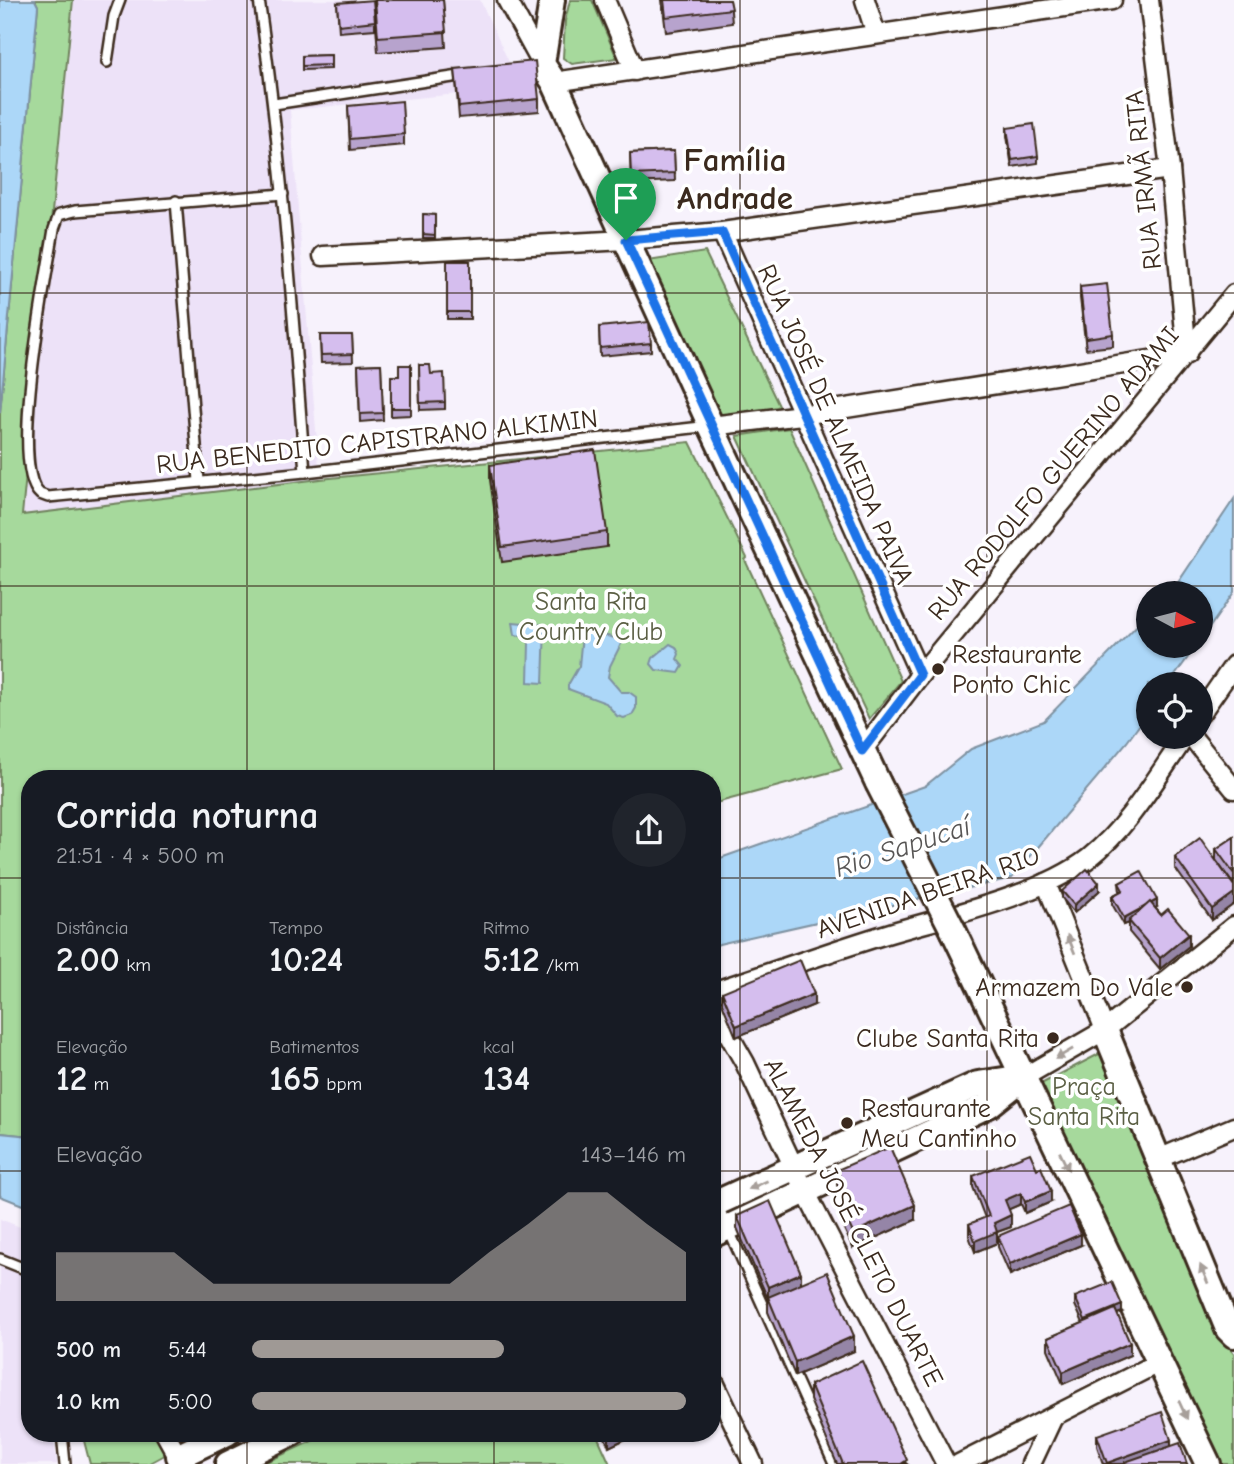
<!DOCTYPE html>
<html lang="pt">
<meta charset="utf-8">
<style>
:root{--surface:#171b24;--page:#20242c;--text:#f1f3f6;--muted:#9ea1a6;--accent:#9f9995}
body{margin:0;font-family:"Comic Neue",sans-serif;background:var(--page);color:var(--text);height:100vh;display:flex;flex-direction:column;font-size:26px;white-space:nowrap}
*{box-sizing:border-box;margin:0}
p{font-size:23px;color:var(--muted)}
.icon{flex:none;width:38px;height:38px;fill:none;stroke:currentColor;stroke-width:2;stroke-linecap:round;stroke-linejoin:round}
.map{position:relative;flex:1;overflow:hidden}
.panel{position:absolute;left:21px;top:770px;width:700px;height:672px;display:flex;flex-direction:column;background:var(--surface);border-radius:28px;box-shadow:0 2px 5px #0004}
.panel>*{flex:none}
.needle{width:46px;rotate:97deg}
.tools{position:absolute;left:1136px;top:581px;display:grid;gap:14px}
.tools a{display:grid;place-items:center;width:77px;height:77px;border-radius:50%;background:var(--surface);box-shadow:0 2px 5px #0004;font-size:35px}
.pin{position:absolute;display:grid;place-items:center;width:60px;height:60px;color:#fff;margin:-72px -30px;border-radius:50% 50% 50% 0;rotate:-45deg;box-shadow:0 0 7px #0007}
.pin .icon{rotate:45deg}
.round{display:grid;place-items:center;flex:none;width:74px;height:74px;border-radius:37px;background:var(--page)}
.summary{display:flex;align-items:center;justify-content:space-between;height:119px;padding:0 35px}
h1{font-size:38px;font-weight:700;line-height:52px}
.metrics{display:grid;grid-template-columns:repeat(3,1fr);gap:10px;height:119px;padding:7px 35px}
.metrics div{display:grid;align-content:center}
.metrics b{font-size:35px;font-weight:700}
.metrics small{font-size:19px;font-weight:400}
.metrics p{font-size:19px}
.chart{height:196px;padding:14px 35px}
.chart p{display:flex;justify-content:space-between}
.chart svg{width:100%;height:126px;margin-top:7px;fill:var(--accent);opacity:.7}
ul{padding:0 35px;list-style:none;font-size:23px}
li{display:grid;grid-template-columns:112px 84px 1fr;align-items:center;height:52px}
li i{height:18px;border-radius:9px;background:var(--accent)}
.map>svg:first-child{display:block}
.built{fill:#ede2f8}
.green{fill:#a6d99c;stroke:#70825d;stroke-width:2}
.water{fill:#acd7f8;stroke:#7f92a1;stroke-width:2}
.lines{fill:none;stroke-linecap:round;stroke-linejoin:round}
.lane-casing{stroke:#3b2a1e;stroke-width:14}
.street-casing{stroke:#3b2a1e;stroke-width:23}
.secondary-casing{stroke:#3b2a1e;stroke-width:30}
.lane{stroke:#fff;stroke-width:9}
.street{stroke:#fff;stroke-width:18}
.secondary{stroke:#fff;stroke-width:24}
.secondary-bridge-casing{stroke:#3b2a1e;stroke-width:30;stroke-linecap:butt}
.secondary-bridge{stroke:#fff;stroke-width:24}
.wall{fill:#b7a3cd;stroke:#3b2a1e;stroke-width:2}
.shaded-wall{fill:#9585a7;stroke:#3b2a1e;stroke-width:2}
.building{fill:#d5beee;stroke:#3b2a1e;stroke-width:2}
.oneway{fill:#a79f9a}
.route-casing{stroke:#fff;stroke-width:14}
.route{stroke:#1a73e8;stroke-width:9}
.grid{fill:none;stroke:#3b2a1e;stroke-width:2;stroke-opacity:0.55}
.poi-dot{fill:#3b2a1e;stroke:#fff;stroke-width:2.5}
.labels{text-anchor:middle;stroke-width:7;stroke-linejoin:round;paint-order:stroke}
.street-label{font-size:26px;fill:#3b2a1e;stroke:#fff}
.park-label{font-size:26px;fill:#5b5f44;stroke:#fff}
.poi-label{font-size:26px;fill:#3b2a1e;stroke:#fff;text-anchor:start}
.water-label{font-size:28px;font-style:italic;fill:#575554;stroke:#fff}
.district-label{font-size:33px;font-weight:bold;fill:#3b2a1e;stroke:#fff}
</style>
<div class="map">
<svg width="1234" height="1464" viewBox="0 0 1234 1464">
<rect width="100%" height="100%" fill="#f7f2fc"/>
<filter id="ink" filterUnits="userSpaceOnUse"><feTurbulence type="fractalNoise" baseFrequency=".0143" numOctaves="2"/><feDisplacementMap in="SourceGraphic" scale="14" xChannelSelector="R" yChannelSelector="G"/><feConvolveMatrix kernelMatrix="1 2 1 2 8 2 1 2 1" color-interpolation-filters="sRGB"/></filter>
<g filter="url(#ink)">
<g class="built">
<path d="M73,0H480L521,88L290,110L320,479L22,515Z"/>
<path d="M0,1219L30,1231V1433H53L57,1464H0Z"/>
</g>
<g class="green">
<path d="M35,0H73L22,515L320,479L690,442L747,558L745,560L842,769L712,804V779H30V1136L0,1133V413L38,6Z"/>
<path d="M570,0H592L617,58L572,64L563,58L565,21Z"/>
<path d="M705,252L780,408L719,416L648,261Z"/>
<path d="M789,428L901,681L869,719L737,436Z"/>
<path d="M1101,1053L1226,1343L1234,1353V1464H1220L1039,1085Z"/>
<path d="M82,1433H158L168,1453L148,1464H90Z"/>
<path d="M329,1433H596L610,1464H262Z"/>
</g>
<g class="water">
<path d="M0,0H35L38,6L0,413Z"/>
<path d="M1234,499V592L1201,640L1200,593H1168L1177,584Z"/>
<path d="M1148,614V646H1196L1169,684H1148V713L1127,742L1012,878L719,944L712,948V861L925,786L971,749L1044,721Z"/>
<path d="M513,622L545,625L543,683L528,682L529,643L527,637L515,635Z"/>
<path d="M587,631L623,640L610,666L608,677L621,692H629L636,697V708L632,715L624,718L617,716L606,703L568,689V685L579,666L582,635Z"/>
<path d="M670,644L676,647L679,654L677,659L683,666L679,673L656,670L651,664L653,658Z"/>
<path d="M0,1133L30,1136V1208L0,1196Z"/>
</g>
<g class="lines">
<defs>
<g id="lane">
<path d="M259,0C282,157 293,314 305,472"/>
<path d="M107,62L114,16L120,0"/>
<path d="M274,104L466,75"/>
<path d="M283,194L75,211L59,215L54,229C47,274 8,468 40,494L48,497L305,472L710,426"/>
<path d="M176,201L199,481"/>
<path d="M717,1204L834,1464"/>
<path d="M0,1259L30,1271"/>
<path d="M62,1433L65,1464"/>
</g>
<g id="street">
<path d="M507,0L542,64"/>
<path d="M605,0L635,71"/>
<path d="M865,0L876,34"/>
<path d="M554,82L1112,0"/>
<path d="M722,232L920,675"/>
<path d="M323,256L626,240L722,232L1170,169"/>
<path d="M711,426L802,415L1187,354L1170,169L1149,0"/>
<path d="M1200,714L1234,665"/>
<path d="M1192,737L1234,789"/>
<path d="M862,751L920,675L1234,294"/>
<path d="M1046,883L1105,1030"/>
<path d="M712,992C771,973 830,951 890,933C948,916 1042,895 1089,858C1129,826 1156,778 1185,737"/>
<path d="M712,1005L745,1063L805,1191L946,1464"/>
<path d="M1024,1077L1105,1030L1234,926"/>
<path d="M1156,1160L1234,1127"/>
<path d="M712,1378L753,1464"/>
<path d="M165,1433L182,1464"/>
<path d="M959,1464L1160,1362"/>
<path d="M1031,1464L1053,1417"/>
</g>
<g id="secondary">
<path d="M552,0L542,64L554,82L711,426L878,783"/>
<path d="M954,932L1208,1464"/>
<path d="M1105,1030L1228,1329L1234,1335"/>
<path d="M712,1205L978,1084L1023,1077"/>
<path d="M712,1235L989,1105L1024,1077"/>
<path d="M179,1456L227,1433"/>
<path d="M228,1464L292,1433"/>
</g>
</defs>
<use href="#lane" class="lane-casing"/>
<use href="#street" class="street-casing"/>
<use href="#secondary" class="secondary-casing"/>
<use href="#lane" class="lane"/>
<use href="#street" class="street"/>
<use href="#secondary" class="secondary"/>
<defs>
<path id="secondary-bridge" d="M878,783L954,932"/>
</defs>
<use href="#secondary-bridge" class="secondary-bridge-casing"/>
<use href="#secondary-bridge" class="secondary-bridge"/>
</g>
<g class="wall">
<path d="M374,0H443L446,47L378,52Z"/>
<path d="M662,0H730L732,23L666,32Z"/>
<path d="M337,3L375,21V29L339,32Z"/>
<path d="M331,55V69L302,70V56Z"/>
<path d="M455,69L539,99V111L459,118Z"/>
<path d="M348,106L404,134V145L350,150Z"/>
<path d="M1007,128L1038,156V163L1012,167L1007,136Z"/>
<path d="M674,151L675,181L631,183L630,153Z"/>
<path d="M423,214L435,215V238H423Z"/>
<rect x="447" y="261" width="23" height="58"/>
<path d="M1080,287L1113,334V346L1086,349L1080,298Z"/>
<path d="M599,327L651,343V351L600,356Z"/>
<path d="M320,335H352L353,362L321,363Z"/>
<path d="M381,364L383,420L360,422L358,365Z"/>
<path d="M411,365V415L391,416V376H399Z"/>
<path d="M419,365L431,374L445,402V409L420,410Z"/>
<path d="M490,465L607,532V547L502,562L490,480Z"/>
<path d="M1234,837V885L1216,860V849Z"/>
<path d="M1175,857L1234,886V904L1212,920L1175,868Z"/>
<path d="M1119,883L1157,907L1155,908L1189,946L1160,969L1129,932V923L1124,925L1112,904V896L1120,892Z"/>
<path d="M1062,891H1099L1074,913L1062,898Z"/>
<path d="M722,992L814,1005L736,1037L722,1003Z"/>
<path d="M837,1170L915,1220L853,1248L844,1229V1214L849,1212L837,1185Z"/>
<path d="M973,1176L1051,1202L1025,1213L1021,1204L1009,1209L1011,1227L997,1232V1243L975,1252L969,1236V1224L985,1218L973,1187Z"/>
<path d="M737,1216L801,1283L854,1351L795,1376L768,1312V1299L737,1228Z"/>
<path d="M998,1236L1081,1245L1010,1275L998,1247Z"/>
<path d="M1075,1297L1122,1312L1117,1314L1130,1355L1063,1384L1048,1349V1338L1083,1323L1075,1305Z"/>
<path d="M810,1385L907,1464H837L810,1400Z"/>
<path d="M603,1433H638L609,1447Z"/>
<path d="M1097,1435L1171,1446L1187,1464H1103L1097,1446Z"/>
</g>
<g class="shaded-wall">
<path d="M1099,883V891L1074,913V905Z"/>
<path d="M1234,893V904L1212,920V909Z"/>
<path d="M1157,900V907L1130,922L1129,921V923L1124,925V918Z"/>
<path d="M1189,934V946L1160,969V958Z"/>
<path d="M814,994V1005L736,1037V1026Z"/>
<path d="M1051,1191V1202L1025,1213V1202Z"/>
<path d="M1021,1193V1204L1005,1211V1200Z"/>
<path d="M915,1205V1220L853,1248V1233Z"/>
<path d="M1011,1215V1227L997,1232V1243L975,1252V1241L994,1223Z"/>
<path d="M1081,1234V1245L1010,1275V1264Z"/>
<path d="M801,1273V1284L768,1299V1287Z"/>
<path d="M1122,1305V1312L1085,1328V1320Z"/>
<path d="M854,1336V1351L795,1376V1362Z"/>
<path d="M1130,1343V1355L1063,1384V1372Z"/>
<path d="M609,1433H638L609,1447Z"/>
<path d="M1171,1440V1451L1125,1462V1464H1107V1463Z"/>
</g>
<g class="building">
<path d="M373,0L375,21L339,25L337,3Z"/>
<path d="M375,0H443L446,32L378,37Z"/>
<path d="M664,0H730L732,9L666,17Z"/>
<path d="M331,55V65L302,66V56Z"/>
<path d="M535,61L539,99L459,107L455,69Z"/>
<path d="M402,101L404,134L350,139L348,106Z"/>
<path d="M1034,124L1038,156L1012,160L1007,128Z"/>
<path d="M674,151L675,173L631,175L630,153Z"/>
<path d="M423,214L435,215V235L423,234Z"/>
<rect x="447" y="261" width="23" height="51"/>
<path d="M1107,284L1113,334L1086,338L1080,287Z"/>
<path d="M649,322L651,343L600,348L599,327Z"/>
<path d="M320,335H352L353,354L321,355Z"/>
<path d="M381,364L383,413L360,414L358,365Z"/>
<path d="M399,365H411V408H391V376H399Z"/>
<path d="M419,365H430L431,374L444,373L445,402L420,403Z"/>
<path d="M595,450L607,532L502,547L490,465Z"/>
<path d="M1234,837V874L1216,849Z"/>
<path d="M1200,838L1234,886V893L1212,909L1175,857Z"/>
<path d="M1087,869L1099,883L1074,905L1062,891Z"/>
<path d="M1141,871L1157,900L1124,918L1112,896L1123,890L1119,883Z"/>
<path d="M1150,902L1161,915L1168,909L1189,934L1160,958L1129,921Z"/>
<path d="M800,960L814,994L736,1026L722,992Z"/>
<path d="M890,1147L915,1205L853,1233L844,1214L854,1209L837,1170Z"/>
<path d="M1030,1153L1037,1169L1041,1167L1051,1191L1025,1202L1021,1193L1005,1200L1011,1215L994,1223L997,1232L975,1241L969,1224L989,1216L973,1176Z"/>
<path d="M770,1201L801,1273L768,1287L737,1216Z"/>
<path d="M1069,1206L1081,1234L1010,1264L998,1236Z"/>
<path d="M827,1272L854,1336L795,1362L768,1297Z"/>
<path d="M1112,1282L1122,1305L1085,1320L1075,1297Z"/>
<path d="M1115,1309L1130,1343L1063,1372L1048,1338Z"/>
<path d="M862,1361L907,1460L901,1464H843L810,1385Z"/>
<path d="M1162,1412L1171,1440L1107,1463L1097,1435Z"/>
<path d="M1180,1443L1187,1464H1125V1462Z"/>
</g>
<defs><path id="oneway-solid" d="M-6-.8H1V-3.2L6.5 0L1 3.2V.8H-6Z" transform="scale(1.75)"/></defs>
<g class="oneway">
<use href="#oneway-solid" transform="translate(1071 944) rotate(-112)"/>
<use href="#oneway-solid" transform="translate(1064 1054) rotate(150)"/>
<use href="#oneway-solid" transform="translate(1064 1161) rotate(64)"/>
<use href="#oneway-solid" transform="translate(758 1185) rotate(156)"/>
<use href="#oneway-solid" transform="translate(1204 1274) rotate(-113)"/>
<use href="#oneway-solid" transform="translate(1183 1410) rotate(65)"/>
</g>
</g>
<g class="lines" filter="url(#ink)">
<defs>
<path id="route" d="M722,232L920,675L862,751L626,240Z"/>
</defs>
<use href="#route" class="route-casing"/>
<use href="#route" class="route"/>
</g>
<path class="grid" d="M247,0V779M494,0V779M740,0V1464M987,0V1464M0,293H1234M0,586H1234M0,878H30M712,878H1234M0,1171H30M712,1171H1234M247,1433V1464M494,1433V1464"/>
<g class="poi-dot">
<circle cx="938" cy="669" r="7"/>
<circle cx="1187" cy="987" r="7"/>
<circle cx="1053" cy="1038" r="7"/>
<circle cx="847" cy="1123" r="7"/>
</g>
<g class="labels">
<g class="street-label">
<text transform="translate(1143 180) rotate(-96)" y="9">RUA IRMÃ RITA</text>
<text transform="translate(836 424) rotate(66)" y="9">RUA JOSÉ DE ALMEIDA PAIVA</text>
<text transform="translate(377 441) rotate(-6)" y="9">RUA BENEDITO CAPISTRANO ALKIMIN</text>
<text transform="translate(1053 473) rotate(-50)" y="9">RUA RODOLFO GUERINO ADAMI</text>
<text transform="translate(928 892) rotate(-19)" y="9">AVENIDA BEIRA RIO</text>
<text transform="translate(854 1222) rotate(63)" y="9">ALAMEDA JOSÉ CLETO DUARTE</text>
</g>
<g class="park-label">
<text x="591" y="610">Santa Rita<tspan x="591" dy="30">Country Club</tspan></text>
<text x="1084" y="1095">Praça<tspan x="1084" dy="30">Santa Rita</tspan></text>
</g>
<g class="poi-label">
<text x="952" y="663">Restaurante<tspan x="952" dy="30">Ponto Chic</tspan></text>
<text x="1173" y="996" text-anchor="end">Armazem Do Vale</text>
<text x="1039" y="1047" text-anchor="end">Clube Santa Rita</text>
<text x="861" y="1117">Restaurante<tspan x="861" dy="30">Meu Cantinho</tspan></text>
</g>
<g class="water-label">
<text transform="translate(902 846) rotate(-18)" y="10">Rio Sapucaí</text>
</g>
<g class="district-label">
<text x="735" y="171">Família<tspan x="735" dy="38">Andrade</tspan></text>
</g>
</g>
</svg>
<div class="tools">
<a><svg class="needle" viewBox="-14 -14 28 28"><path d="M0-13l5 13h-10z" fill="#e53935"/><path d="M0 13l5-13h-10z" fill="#9ea1a6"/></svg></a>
<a><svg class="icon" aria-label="locate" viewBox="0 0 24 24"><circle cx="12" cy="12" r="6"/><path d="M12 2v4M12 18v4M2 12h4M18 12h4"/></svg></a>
</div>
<div class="pin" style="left:626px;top:240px;background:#1e9e55"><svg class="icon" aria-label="arrive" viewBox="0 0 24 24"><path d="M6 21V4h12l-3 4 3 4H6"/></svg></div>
<section class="panel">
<div class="summary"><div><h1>Corrida noturna</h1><p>21:51 · 4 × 500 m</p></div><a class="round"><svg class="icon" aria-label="share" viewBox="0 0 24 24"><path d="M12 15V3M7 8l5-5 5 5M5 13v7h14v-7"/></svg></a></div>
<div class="metrics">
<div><p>Distância</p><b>2.00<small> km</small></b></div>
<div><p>Tempo</p><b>10:24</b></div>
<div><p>Ritmo</p><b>5:12<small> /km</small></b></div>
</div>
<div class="metrics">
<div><p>Elevação</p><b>12<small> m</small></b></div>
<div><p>Batimentos</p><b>165<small> bpm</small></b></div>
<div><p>kcal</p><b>134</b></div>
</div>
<div class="chart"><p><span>Elevação</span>143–146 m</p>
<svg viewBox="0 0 160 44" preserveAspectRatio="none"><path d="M0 44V27L10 27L20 27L30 27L40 38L50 38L60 38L70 38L80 38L90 38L100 38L110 27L120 17L130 6L140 6L150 17L160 27V44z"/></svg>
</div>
<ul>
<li><b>500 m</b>5:44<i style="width:58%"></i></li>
<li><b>1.0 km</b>5:00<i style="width:100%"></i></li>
</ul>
</section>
</div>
